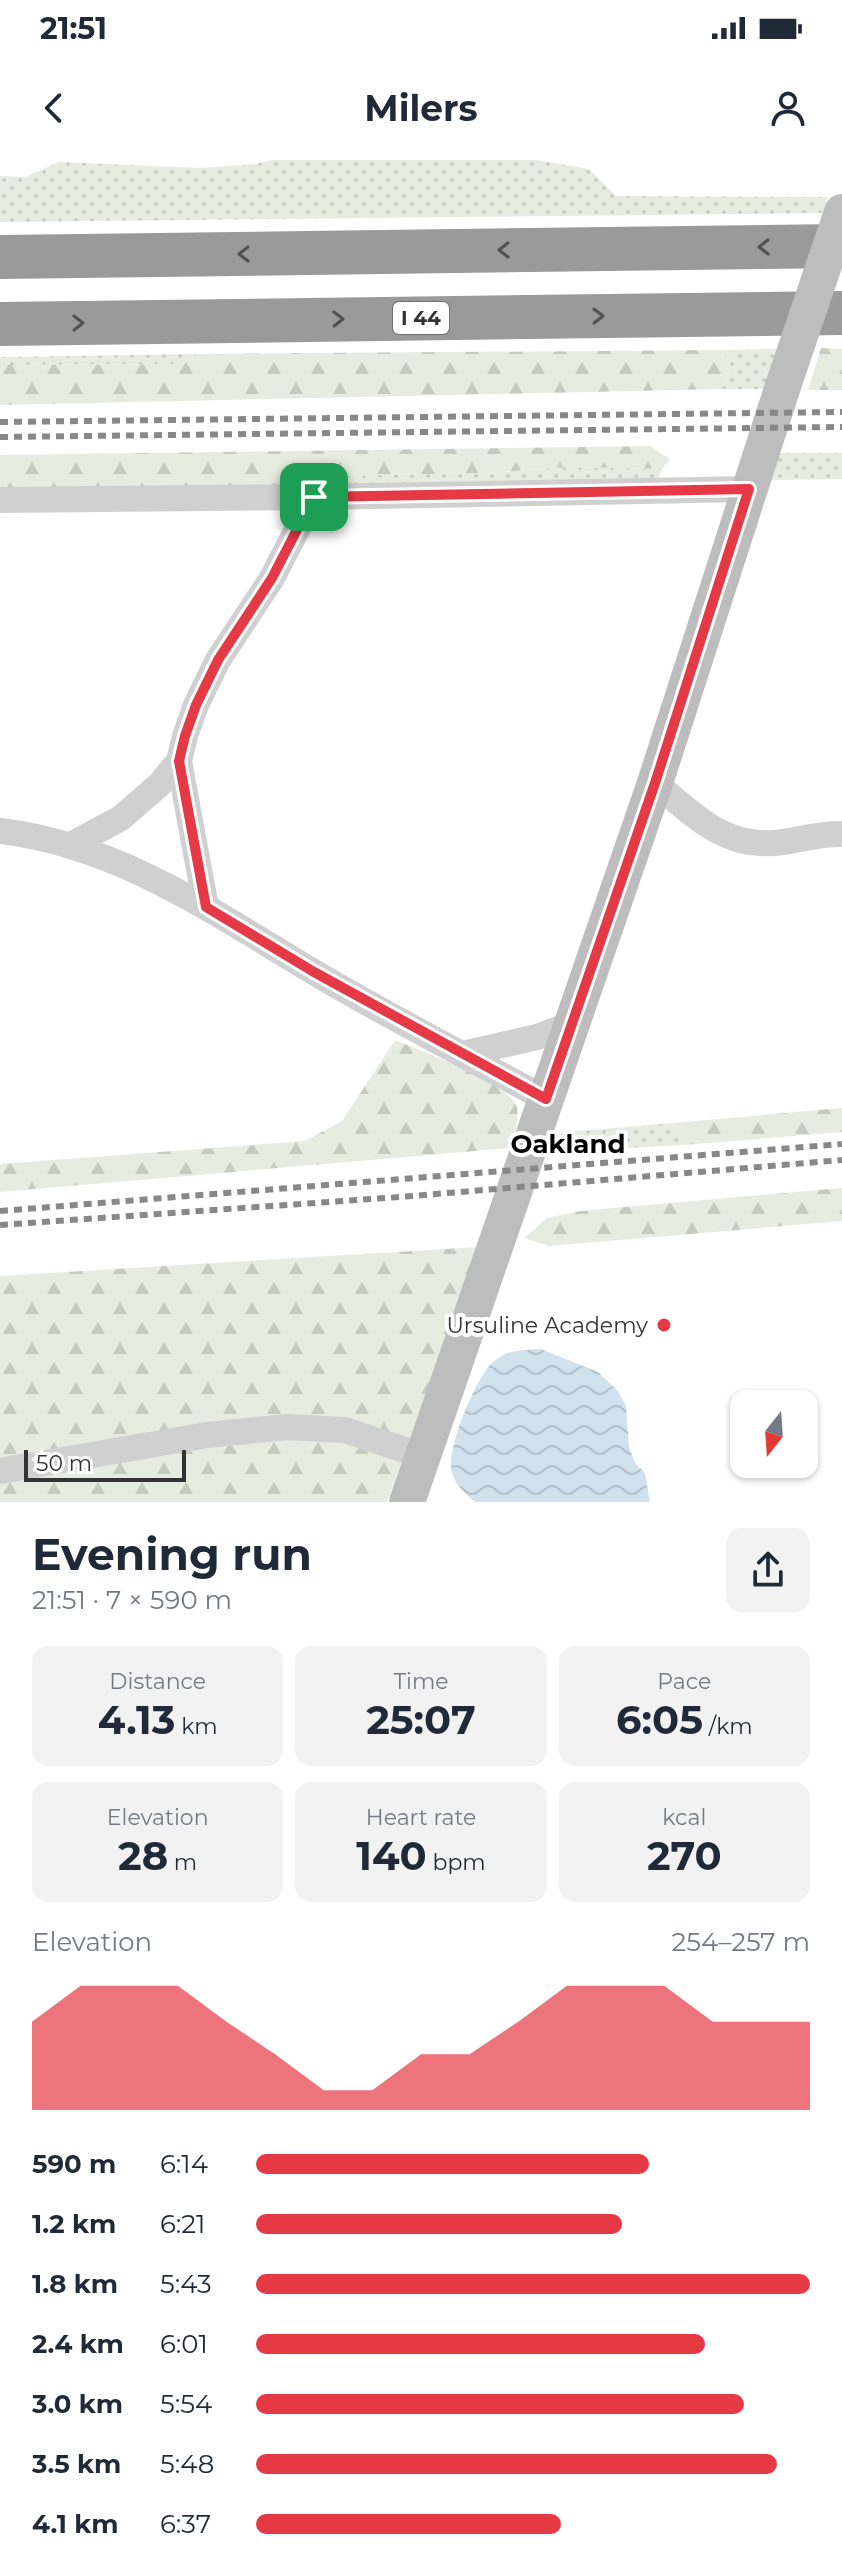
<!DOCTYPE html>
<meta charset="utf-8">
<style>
:root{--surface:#fff;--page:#f2f2f3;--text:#1f2937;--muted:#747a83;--accent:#e63946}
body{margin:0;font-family:Montserrat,sans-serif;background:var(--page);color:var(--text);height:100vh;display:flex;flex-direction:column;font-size:30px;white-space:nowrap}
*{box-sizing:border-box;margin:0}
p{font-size:26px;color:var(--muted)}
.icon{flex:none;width:44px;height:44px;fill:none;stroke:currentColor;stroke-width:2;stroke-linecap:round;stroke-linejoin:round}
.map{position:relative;height:1342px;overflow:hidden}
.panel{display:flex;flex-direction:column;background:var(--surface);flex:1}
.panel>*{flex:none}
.needle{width:52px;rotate:197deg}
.buttons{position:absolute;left:730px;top:1230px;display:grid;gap:16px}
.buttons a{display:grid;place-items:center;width:88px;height:88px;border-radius:16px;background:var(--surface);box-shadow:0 2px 6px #0004;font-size:40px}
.scale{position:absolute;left:24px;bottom:20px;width:162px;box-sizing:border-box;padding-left:8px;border:4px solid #333;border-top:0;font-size:22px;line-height:28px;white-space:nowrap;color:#333;-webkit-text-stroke:6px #fff;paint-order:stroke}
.pin{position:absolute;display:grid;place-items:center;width:68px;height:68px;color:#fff;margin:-34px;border-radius:16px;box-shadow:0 4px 12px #0006}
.round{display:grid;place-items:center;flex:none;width:84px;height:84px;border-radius:16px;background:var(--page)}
.summary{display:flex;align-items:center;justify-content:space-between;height:136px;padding:0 32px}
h1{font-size:44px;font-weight:700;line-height:60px}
.figures{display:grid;grid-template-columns:repeat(3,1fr);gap:12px;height:136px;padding:8px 32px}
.figures div{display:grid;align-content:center;border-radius:16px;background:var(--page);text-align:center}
.figures b{font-size:40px;font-weight:700}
.figures small{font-size:22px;font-weight:400}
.figures p{font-size:22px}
.chart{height:224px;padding:16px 32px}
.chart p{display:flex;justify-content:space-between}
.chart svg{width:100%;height:144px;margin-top:8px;fill:var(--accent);opacity:.7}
ul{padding:0 32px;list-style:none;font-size:26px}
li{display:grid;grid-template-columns:128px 96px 1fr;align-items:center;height:60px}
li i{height:20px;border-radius:10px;background:var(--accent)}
.status{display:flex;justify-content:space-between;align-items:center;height:56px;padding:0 40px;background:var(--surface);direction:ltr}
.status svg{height:22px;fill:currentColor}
header{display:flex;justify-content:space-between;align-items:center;height:104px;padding:0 32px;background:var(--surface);font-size:36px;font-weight:700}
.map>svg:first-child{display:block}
.grass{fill:url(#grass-dots)}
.forest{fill:url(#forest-firs)}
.water{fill:url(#water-waves)}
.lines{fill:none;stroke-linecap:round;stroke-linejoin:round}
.street{stroke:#d0d0d0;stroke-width:26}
.secondary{stroke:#bdbdbd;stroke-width:36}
.highway{stroke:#9a9a9a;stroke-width:44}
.rail{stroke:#888;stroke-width:6;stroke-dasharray:8 6;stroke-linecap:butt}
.secondary-bridge{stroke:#bdbdbd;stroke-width:36}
.oneway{stroke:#525252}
.route-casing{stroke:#fff;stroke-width:16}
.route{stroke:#e63946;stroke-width:10}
.poi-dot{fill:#e63946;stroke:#fff;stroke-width:3}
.labels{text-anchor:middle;stroke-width:8;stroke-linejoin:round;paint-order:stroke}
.shield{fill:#fff;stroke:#707070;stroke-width:2}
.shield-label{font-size:20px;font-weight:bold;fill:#333}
.poi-label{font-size:22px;fill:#333;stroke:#fff;text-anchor:end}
.quarter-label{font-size:26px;font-weight:bold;fill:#000;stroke:#fff}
</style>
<div class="status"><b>21:51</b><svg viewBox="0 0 49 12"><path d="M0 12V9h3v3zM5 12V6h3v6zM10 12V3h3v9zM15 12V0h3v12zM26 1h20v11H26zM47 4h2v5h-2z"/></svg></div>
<header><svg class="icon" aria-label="back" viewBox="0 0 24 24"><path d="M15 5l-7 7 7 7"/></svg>Milers<svg class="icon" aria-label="person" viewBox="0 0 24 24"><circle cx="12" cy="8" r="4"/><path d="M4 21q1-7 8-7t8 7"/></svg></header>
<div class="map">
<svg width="842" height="1342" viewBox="0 0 842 1342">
<defs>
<pattern id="grass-dots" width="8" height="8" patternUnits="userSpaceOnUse" patternTransform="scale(2)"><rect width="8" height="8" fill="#e6ecdf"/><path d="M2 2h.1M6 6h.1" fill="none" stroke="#c6cbc0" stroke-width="1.8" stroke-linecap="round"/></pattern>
<pattern id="forest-firs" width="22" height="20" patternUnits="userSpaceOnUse" patternTransform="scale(2)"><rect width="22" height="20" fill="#e6ecdf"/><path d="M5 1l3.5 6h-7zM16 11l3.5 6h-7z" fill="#c6cbc0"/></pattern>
<pattern id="water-waves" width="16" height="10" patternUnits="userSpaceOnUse" patternTransform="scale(2)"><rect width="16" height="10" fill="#cfe2ee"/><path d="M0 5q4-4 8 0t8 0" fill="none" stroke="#b2c2cd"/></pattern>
</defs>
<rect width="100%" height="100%" fill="#fff"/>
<g class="grass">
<path d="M273,0H536L589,9L616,36L828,37L823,53L0,62V16L25,17L59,2L200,8L255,4Z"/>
<path d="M778,189L765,229H722L730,208L723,190Z"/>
<path d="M198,194L182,204L4,205L0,209V197Z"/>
<path d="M779,293H842V319L770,320Z"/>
<path d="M568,307L662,309L657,321L317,327L333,316L485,313Z"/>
<path d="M673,963L684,985L549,992L555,973Z"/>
</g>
<g class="forest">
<path d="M821,188L842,189V230H808Z"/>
<path d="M723,190L730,208L722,229L0,245V209L4,205L182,204L198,194Z"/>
<path d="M650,286L670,299L662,309L568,307L485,313L333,316L317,327L0,331V295Z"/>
<path d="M395,880C421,891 504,921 516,945C521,957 513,976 510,988L0,1032V1004L305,981L342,961Z"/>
<path d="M842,948V972L684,985L673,963Z"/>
<path d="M842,1028V1061L549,1086L524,1078L547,1058L580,1051Z"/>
<path d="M478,1087L387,1342H0V1116Z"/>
</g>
<path class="water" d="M541,1189L598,1212L618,1231L626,1246L629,1287L635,1303L645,1313L650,1342H475C465,1333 456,1326 452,1313C445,1291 476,1217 493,1202C506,1190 524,1190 541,1189Z"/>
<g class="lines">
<g class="street">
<path d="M0,340L314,337L749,329"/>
<path d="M655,623C692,653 722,687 774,683C797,681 819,673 842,674"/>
<path d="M0,671C118,685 213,752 312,811C389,857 468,897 546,939"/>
<path d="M71,685L121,658L160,624L179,601"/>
<path d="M206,747L179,601L185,576L196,545L218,500L272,418L314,337"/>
<path d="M463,894L537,877L572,864"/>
<path d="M0,1311L207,1275L287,1267L345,1270L422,1296"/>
</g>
<path class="secondary" d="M407,1342L655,623L783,226"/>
<g class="highway">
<path d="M0,97L842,86"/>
<path d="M0,164L842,153"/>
</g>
<g class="rail">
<path d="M0,262L842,252"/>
<path d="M0,277L842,267"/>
<path d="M0,1051L842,984"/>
<path d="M0,1065L400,1037L842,1000"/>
</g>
<path class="secondary-bridge" d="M783,226L842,52"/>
</g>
<defs><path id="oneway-chevron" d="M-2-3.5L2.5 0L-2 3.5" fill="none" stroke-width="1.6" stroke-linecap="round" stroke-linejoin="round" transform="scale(2)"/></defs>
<g class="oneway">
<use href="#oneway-chevron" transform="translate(764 87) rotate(179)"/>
<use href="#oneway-chevron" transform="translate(504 90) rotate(179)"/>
<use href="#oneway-chevron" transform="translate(244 94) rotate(179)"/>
<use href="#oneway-chevron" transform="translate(598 156) rotate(-1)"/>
<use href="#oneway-chevron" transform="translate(338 159) rotate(-1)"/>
<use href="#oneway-chevron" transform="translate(78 163) rotate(-1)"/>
</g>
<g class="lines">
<defs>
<path id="route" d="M749,329L655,623L546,939L314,812L206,747L179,601L185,576L196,545L218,500L272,418L314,337Z"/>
</defs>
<use href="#route" class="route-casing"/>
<use href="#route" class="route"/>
</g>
<circle class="poi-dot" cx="664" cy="1165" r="8"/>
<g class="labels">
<rect class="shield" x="393" y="142" width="56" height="32" rx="6"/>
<g class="shield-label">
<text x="421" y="165">I 44</text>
</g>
<g class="poi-label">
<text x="648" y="1173">Ursuline Academy</text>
</g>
<g class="quarter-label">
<text x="568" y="993">Oakland</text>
</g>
</g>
</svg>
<div class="buttons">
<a><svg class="needle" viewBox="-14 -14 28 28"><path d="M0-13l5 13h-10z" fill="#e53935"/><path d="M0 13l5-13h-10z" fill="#747a83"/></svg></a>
</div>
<div class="scale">50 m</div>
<div class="pin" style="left:314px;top:337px;background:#1e9e55"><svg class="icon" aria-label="arrive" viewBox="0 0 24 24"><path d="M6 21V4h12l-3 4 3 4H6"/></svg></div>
</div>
<section class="panel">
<div class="summary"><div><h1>Evening run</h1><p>21:51 · 7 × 590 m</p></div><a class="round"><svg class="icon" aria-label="share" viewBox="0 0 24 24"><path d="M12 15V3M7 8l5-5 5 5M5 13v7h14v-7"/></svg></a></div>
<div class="figures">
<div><p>Distance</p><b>4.13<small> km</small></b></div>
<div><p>Time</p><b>25:07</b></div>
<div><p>Pace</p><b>6:05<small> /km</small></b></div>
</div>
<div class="figures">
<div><p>Elevation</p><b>28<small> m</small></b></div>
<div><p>Heart rate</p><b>140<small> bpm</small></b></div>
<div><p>kcal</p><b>270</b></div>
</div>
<div class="chart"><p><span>Elevation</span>254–257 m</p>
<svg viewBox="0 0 160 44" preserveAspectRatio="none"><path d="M0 44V17L10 6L20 6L30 6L40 17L50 27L60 38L70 38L80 27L90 27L100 17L110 6L120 6L130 6L140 17L150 17L160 17V44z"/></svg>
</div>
<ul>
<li><b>590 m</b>6:14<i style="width:71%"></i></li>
<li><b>1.2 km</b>6:21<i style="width:66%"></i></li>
<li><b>1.8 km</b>5:43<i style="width:100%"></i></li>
<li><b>2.4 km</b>6:01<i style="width:81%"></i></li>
<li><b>3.0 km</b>5:54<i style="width:88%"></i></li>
<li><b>3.5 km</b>5:48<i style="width:94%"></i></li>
<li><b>4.1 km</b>6:37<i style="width:55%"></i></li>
</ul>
</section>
